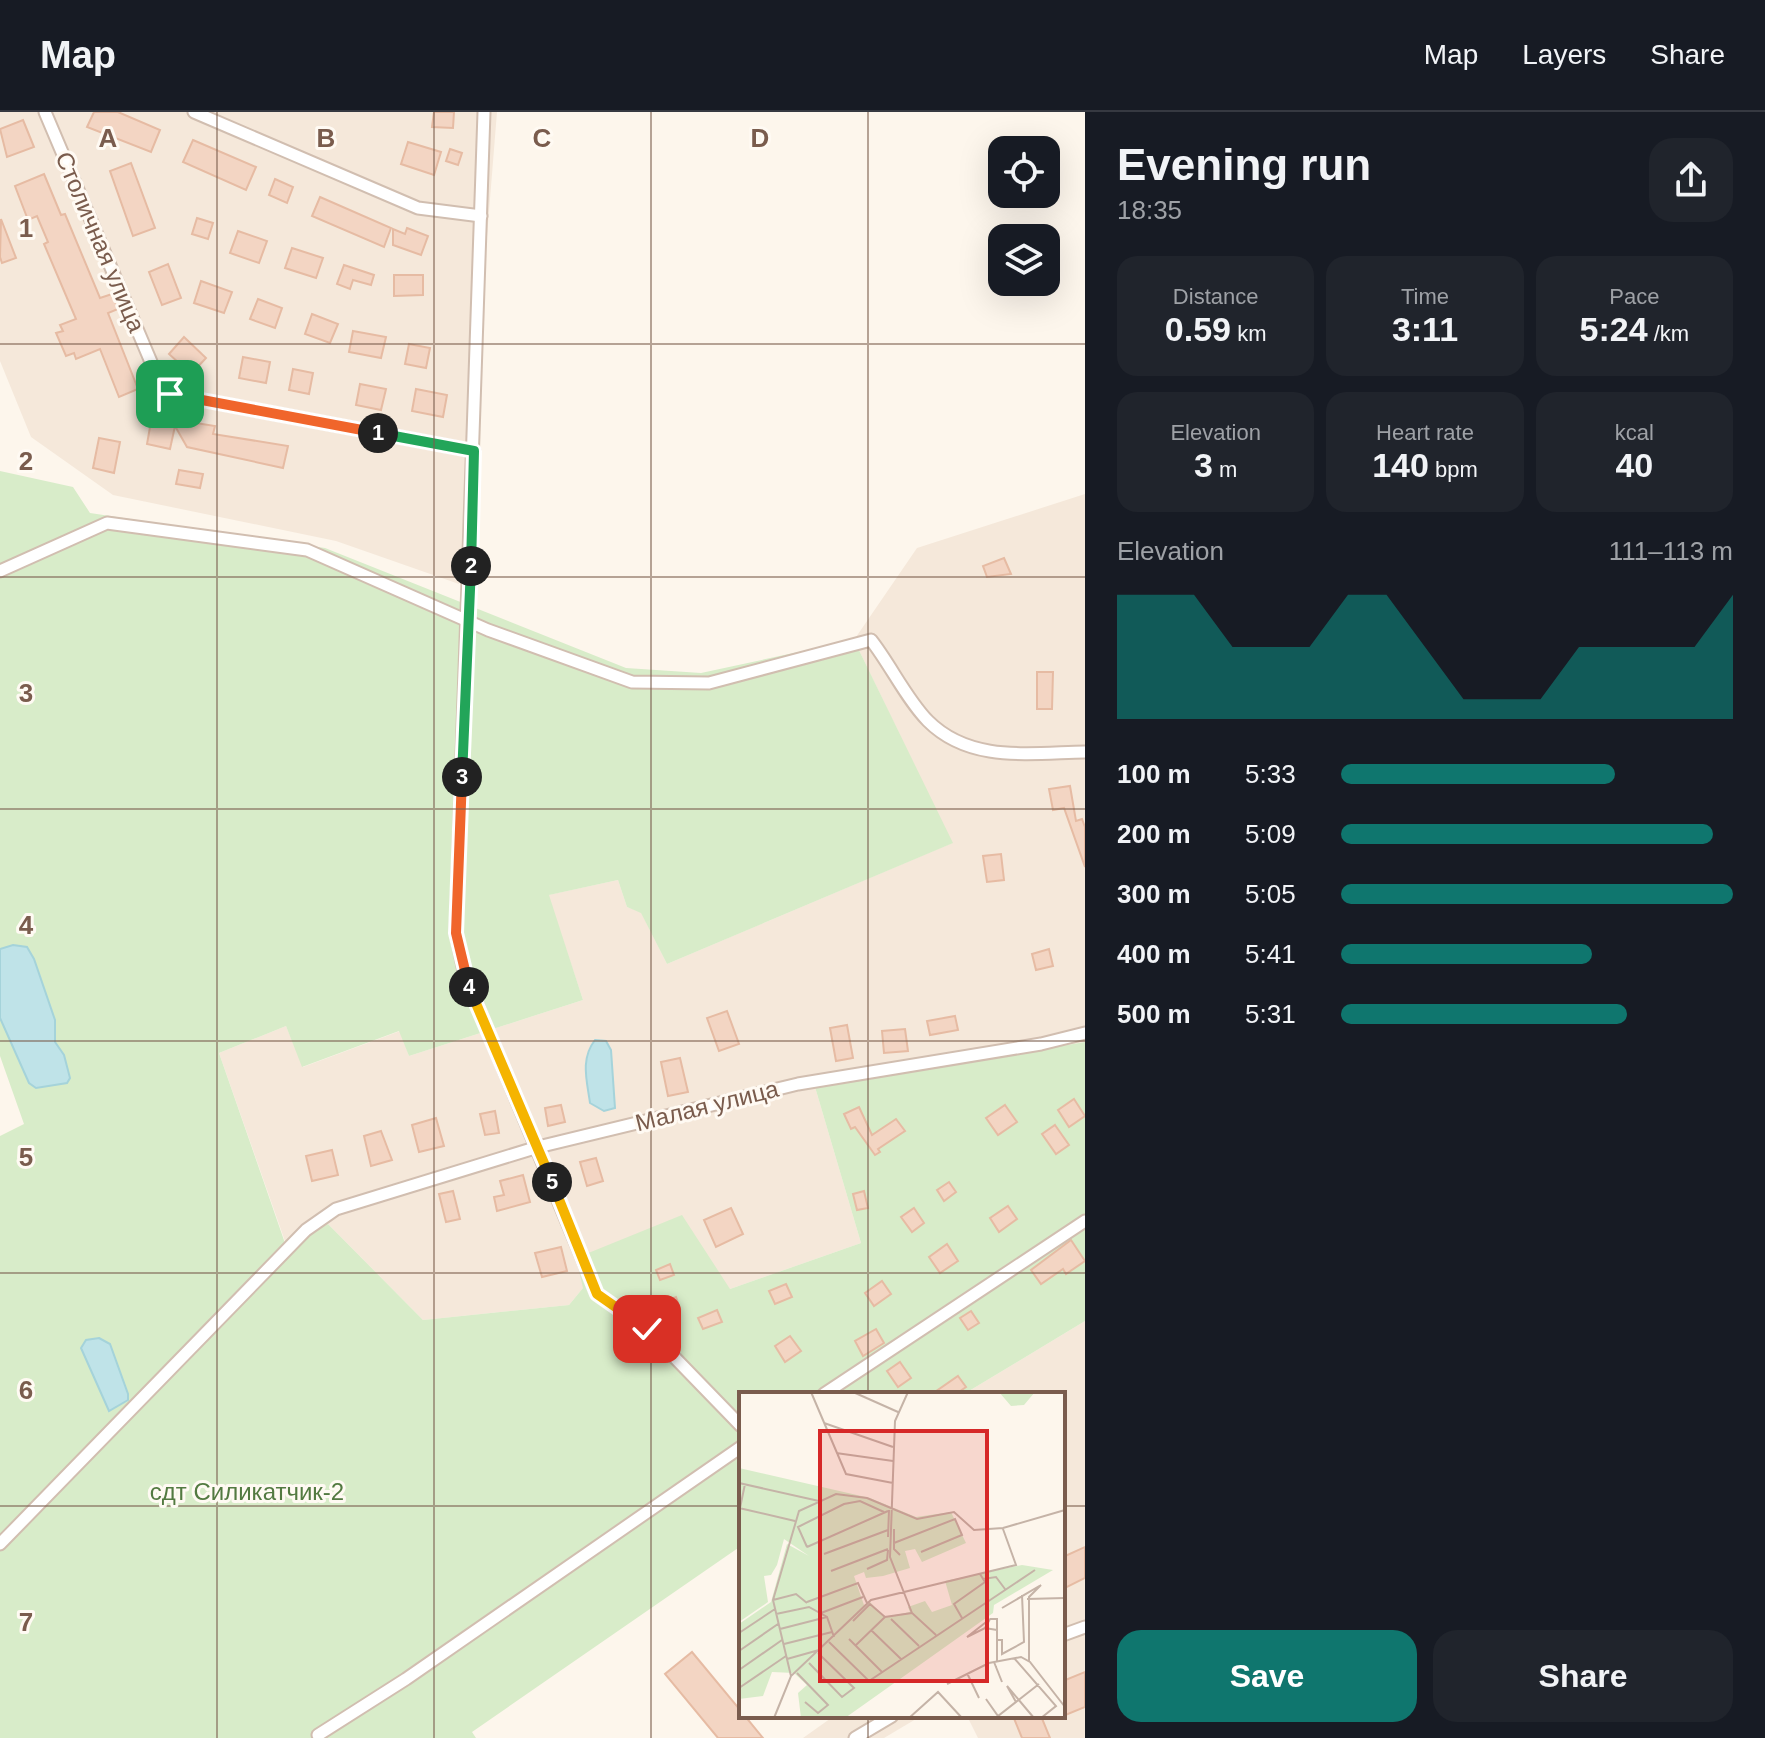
<!DOCTYPE html>
<meta charset="utf-8">
<style>
:root{--surface:#171b24;--page:#20242c;--text:#f1f3f6;--muted:#9ea1a6;--line:#363941;--accent:#0f766e}
body{margin:0;font-family:Helvetica,sans-serif;background:var(--page);color:var(--text);height:100vh;display:flex;flex-direction:column;font-size:30px;white-space:nowrap}
*{box-sizing:border-box;margin:0}
p{font-size:26px;color:var(--muted)}
.icon{flex:none;width:44px;height:44px;fill:none;stroke:currentColor;stroke-width:2;stroke-linecap:round;stroke-linejoin:round}
.map{position:relative;flex:1;overflow:hidden}
.drawer{display:flex;flex-direction:column;background:var(--surface);width:680px}
.drawer>*{flex:none}
.controls{position:absolute;left:988px;top:24px;display:grid;gap:16px}
.controls a{display:grid;place-items:center;width:72px;height:72px;border-radius:16px;background:var(--surface);box-shadow:0 8px 32px #0002;font-size:40px}
.pin{position:absolute;display:grid;place-items:center;width:68px;height:68px;color:#fff;margin:-34px;border-radius:16px;box-shadow:0 4px 12px #0006}
.km{position:absolute;width:40px;height:40px;margin:-20px;border-radius:50%;background:#222;color:#fff;font-size:22px;line-height:40px;text-align:center}
.round{display:grid;place-items:center;flex:none;width:84px;height:84px;border-radius:24px;background:var(--page)}
.summary{display:flex;align-items:center;justify-content:space-between;height:136px;padding:0 32px}
h1{font-size:44px;font-weight:800;line-height:60px}
.figures{display:grid;grid-template-columns:repeat(3,1fr);gap:12px;height:136px;padding:8px 32px}
.figures div{display:grid;align-content:center;border-radius:20px;background:var(--page);text-align:center}
.figures b{font-size:34px;font-weight:800}
.figures small{font-size:22px;font-weight:400}
.figures p{font-size:22px}
.chart{height:224px;padding:16px 32px}
.chart p{display:flex;justify-content:space-between}
.chart svg{width:100%;height:144px;margin-top:8px;fill:var(--accent);opacity:.7}
.action{display:flex;gap:16px;margin-top:auto;padding:16px 32px}
.action a{flex:1;height:92px;border-radius:24px;background:var(--accent);color:#fff;font-size:32px;font-weight:800;line-height:92px;text-align:center}
.action a+a{background:var(--page);color:var(--text)}
ul{padding:0 32px;list-style:none;font-size:26px}
li{display:grid;grid-template-columns:128px 96px 1fr;align-items:center;height:60px}
li i{height:20px;border-radius:10px;background:var(--accent)}
header{display:flex;align-items:center;gap:48px;box-sizing:border-box;height:112px;padding:0 40px;background:var(--surface);border-bottom:2px solid var(--line)}
header strong{font-size:38px}
nav{display:flex;gap:44px;margin-inline-start:auto;font-size:28px}
main{display:flex;flex:1;min-height:0}
.map>svg:first-child{display:block}
.residential{fill:#f5e8da}
.green{fill:#d8ecc9}
.water{fill:#bfe3e8;stroke:#a5d3da;stroke-width:2}
.building{fill:#f3d5c3;stroke:#e6bba3;stroke-width:2}
.lines{fill:none;stroke-linecap:round;stroke-linejoin:round}
.street-casing{stroke:#d1beb0;stroke-width:15}
.street{stroke:#fff;stroke-width:11}
.split-1-casing{stroke:#fff;stroke-width:16}
.split-2-casing{stroke:#fff;stroke-width:16}
.split-3-casing{stroke:#fff;stroke-width:16}
.split-4-casing{stroke:#fff;stroke-width:16}
.split-5-casing{stroke:#fff;stroke-width:16}
.split-6-casing{stroke:#fff;stroke-width:16}
.split-1{stroke:#f0652b;stroke-width:10}
.split-2{stroke:#22a559;stroke-width:10}
.split-3{stroke:#22a559;stroke-width:10}
.split-4{stroke:#f0652b;stroke-width:10}
.split-5{stroke:#f5b400;stroke-width:10}
.split-6{stroke:#f5b400;stroke-width:10}
.grid{fill:none;stroke:#7a5c4d;stroke-width:2;stroke-opacity:0.55}
.labels{text-anchor:middle;stroke-width:6;stroke-linejoin:round;paint-order:stroke}
.street-label{font-size:24px;fill:#7a5c4d;stroke:#fffaf3}
.park-label{font-size:24px;fill:#537a41;stroke:#fffaf3}
.inset-road{fill:none;stroke:#c5b3a7;stroke-width:2}
.view{fill:#d62828;fill-opacity:0.15;stroke:#d62828;stroke-width:4}
.inset-edge{fill:none;stroke:#7a5c4d;stroke-width:4}
.grid-label{font-size:26px;text-anchor:middle;font-weight:bold;fill:#7a5c4d;stroke:#fffaf3;stroke-width:6;stroke-linejoin:round;paint-order:stroke}
</style>
<header>
<strong>Map</strong>
<nav><a>Map</a><a>Layers</a><a>Share</a></nav>
</header>
<main>
<div class="map">
<svg width="1085" height="1626" viewBox="0 0 1085 1626">
<rect width="100%" height="100%" fill="#fdf6ec"/>
<g class="residential">
<path d="M0,0H497L459,472L336,429L113,383L31,325L0,249Z"/>
<path d="M1085,382V930L815,975L861,1131L730,1177L583,1176L569,1193L423,1208L328,1112L287,1135L219,941L286,914L303,955L400,919L409,944L583,888L548,783L618,768L627,795L641,800L667,852L952,731L854,528L917,436Z"/>
<path d="M1085,1209V1626H978L967,1604H1063V1282H964Z"/>
<path d="M834,1604H921L884,1626H803Z"/>
</g>
<path class="green" d="M0,359L73,375L90,401L325,436L626,556L701,561L854,528L953,731L667,852L641,801L627,795L618,768L549,783L583,888L409,944L399,919L302,955L286,914L219,941L286,1134L328,1112L423,1208L569,1193L583,1176L576,1146L682,1103L730,1177L861,1131L815,975L1085,930V1209L964,1282H741V1434L472,1620L476,1626H0V1024L24,1012L0,944Z"/>
<g class="water">
<path d="M13,833L27,835L34,847L55,908V930L64,943L70,966L67,971L36,976L29,971L0,906V837Z"/>
<path d="M595,928L606,929L611,938L615,996L604,999L590,991C587,969 580,947 595,928Z"/>
<path d="M99,1226L110,1232L128,1282V1288L109,1299L81,1236L86,1228Z"/>
</g>
<g class="building">
<path d="M94,0H118L160,18L151,40L87,15Z"/>
<path d="M434,0H454L453,16L432,15Z"/>
<path d="M23,8L34,35L7,45L0,17Z"/>
<path d="M193,28L256,55L246,78L183,50Z"/>
<path d="M408,30L441,40L434,63L401,52Z"/>
<path d="M450,37L462,41L458,53L446,49Z"/>
<path d="M131,51L155,116L133,124L110,59Z"/>
<path d="M44,62L61,103L65,102L100,186L112,182L118,197L108,201L138,277L119,285L100,237L76,247L74,241L66,244L56,221L63,219L60,213L76,207L44,132L48,130L37,104L28,108L15,74Z"/>
<path d="M275,67L293,75L287,91L269,83Z"/>
<path d="M320,85L391,116L384,135L312,104Z"/>
<path d="M197,106L213,111L208,127L192,122Z"/>
<path d="M1,107L16,146L2,151L0,145Z"/>
<path d="M407,116L428,124L421,143L393,133V117L405,122Z"/>
<path d="M238,119L267,129L259,151L230,141Z"/>
<path d="M292,136L323,146L316,166L285,156Z"/>
<path d="M168,152L181,186L162,193L149,160Z"/>
<path d="M344,153L374,163L371,173L353,168L350,177L337,172Z"/>
<path d="M394,163H423V183L394,184Z"/>
<path d="M201,169L232,180L224,201L194,191Z"/>
<path d="M258,187L282,196L275,216L250,207Z"/>
<path d="M312,202L338,212L330,231L305,222Z"/>
<path d="M353,219L386,225L381,246L349,240Z"/>
<path d="M184,225L206,246L191,262L169,242Z"/>
<path d="M409,232L430,236L426,256L405,252Z"/>
<path d="M243,245L270,250L266,271L239,266Z"/>
<path d="M293,257L313,261L309,282L289,278Z"/>
<path d="M360,272L386,277L381,298L356,293Z"/>
<path d="M416,277L447,283L443,305L412,299Z"/>
<path d="M152,304L215,314L213,322L288,334L283,356L187,335L175,314L170,337L147,332Z"/>
<path d="M99,326L120,330L114,361L93,356Z"/>
<path d="M179,358L203,362L200,376L176,372Z"/>
<path d="M1004,446L1011,462L987,465L983,454Z"/>
<path d="M1037,560H1053L1052,597H1037Z"/>
<path d="M1070,674L1076,709L1082,707L1085,715V755L1064,696L1053,698L1049,677Z"/>
<path d="M1001,742L1004,768L987,770L983,744Z"/>
<path d="M1049,837L1053,854L1036,858L1032,842Z"/>
<path d="M727,899L739,932L719,939L707,906Z"/>
<path d="M955,904L958,918L930,923L927,909Z"/>
<path d="M847,913L853,946L836,949L830,916Z"/>
<path d="M905,917L908,939L884,941L882,919Z"/>
<path d="M680,946L688,980L668,984L661,950Z"/>
<path d="M1074,987L1085,1004L1069,1015L1058,998Z"/>
<path d="M561,993L565,1010L548,1014L545,996Z"/>
<path d="M1005,993L1017,1010L998,1023L986,1006Z"/>
<path d="M859,995L872,1023L896,1007L905,1019L878,1037L880,1040L875,1043L855,1015L851,1017L844,1002Z"/>
<path d="M495,999L499,1021L485,1023L480,1002Z"/>
<path d="M436,1006L444,1034L419,1040L412,1013Z"/>
<path d="M1055,1013L1069,1033L1056,1042L1042,1022Z"/>
<path d="M381,1019L392,1048L371,1054L364,1024Z"/>
<path d="M332,1038L338,1063L312,1069L306,1044Z"/>
<path d="M596,1046L603,1069L587,1074L580,1050Z"/>
<path d="M523,1063L530,1090L497,1099L494,1085L504,1083L500,1069Z"/>
<path d="M949,1070L956,1080L944,1089L937,1078Z"/>
<path d="M453,1079L460,1107L446,1110L439,1082Z"/>
<path d="M864,1079L868,1096L857,1098L853,1082Z"/>
<path d="M1008,1094L1017,1107L999,1120L990,1106Z"/>
<path d="M731,1096L743,1122L716,1135L704,1108Z"/>
<path d="M914,1096L924,1111L912,1120L901,1105Z"/>
<path d="M1071,1128L1085,1149L1066,1162L1063,1157L1041,1172L1031,1158Z"/>
<path d="M947,1132L958,1149L940,1161L929,1145Z"/>
<path d="M561,1135L567,1159L542,1165L535,1141Z"/>
<path d="M670,1152L674,1163L660,1168L656,1158Z"/>
<path d="M882,1169L891,1182L874,1194L865,1181Z"/>
<path d="M786,1172L792,1185L775,1192L769,1179Z"/>
<path d="M676,1185L680,1197L666,1203L661,1191Z"/>
<path d="M717,1198L722,1210L703,1217L698,1206Z"/>
<path d="M971,1199L979,1211L968,1218L960,1206Z"/>
<path d="M876,1217L884,1231L863,1244L855,1229Z"/>
<path d="M790,1224L801,1239L785,1250L775,1234Z"/>
<path d="M900,1250L911,1266L898,1275L887,1259Z"/>
<path d="M958,1264L966,1275L956,1282H932Z"/>
<path d="M1085,1435V1466L1063,1477V1445Z"/>
<path d="M692,1540L741,1599V1604H745L763,1626H718L665,1562Z"/>
<path d="M1085,1560V1595L1063,1604V1569Z"/>
<path d="M1013,1604H1041L1050,1626H1022Z"/>
</g>
<g class="lines">
<defs>
<g id="street">
<path d="M45,0L154,257L170,282L474,339"/>
<path d="M194,0L418,96L481,104"/>
<path d="M484,0L456,821L465,864L597,1182L647,1217L741,1314"/>
<path d="M0,459L107,411L307,438L488,518L632,570L709,571L871,528C890,552 907,588 928,609C970,651 1030,641 1085,640"/>
<path d="M824,1282L1085,1109"/>
<path d="M0,1432L306,1118L336,1097L538,1035L798,972L1041,932L1085,921"/>
<path d="M1063,1523L1085,1515"/>
<path d="M318,1623L406,1567L741,1335"/>
<path d="M855,1626L892,1604"/>
</g>
</defs>
<use href="#street" class="street-casing"/>
<use href="#street" class="street"/>
</g>
<g class="lines">
<defs>
<path id="split-1" d="M170,282L378,321"/>
<path id="split-2" d="M378,321L474,339L471,454"/>
<path id="split-3" d="M462,665L471,454"/>
<path id="split-4" d="M462,665L456,821L469,875"/>
<path id="split-5" d="M469,875L552,1070"/>
<path id="split-6" d="M552,1070L597,1182L647,1217"/>
</defs>
<use href="#split-1" class="split-1-casing"/>
<use href="#split-2" class="split-2-casing"/>
<use href="#split-3" class="split-3-casing"/>
<use href="#split-4" class="split-4-casing"/>
<use href="#split-5" class="split-5-casing"/>
<use href="#split-6" class="split-6-casing"/>
<use href="#split-1" class="split-1"/>
<use href="#split-2" class="split-2"/>
<use href="#split-3" class="split-3"/>
<use href="#split-4" class="split-4"/>
<use href="#split-5" class="split-5"/>
<use href="#split-6" class="split-6"/>
</g>
<path class="grid" d="M217,0V1626M434,0V1626M651,0V1626M868,0V1282M0,232H1085M0,465H1085M0,697H1085M0,929H1085M0,1161H1085M0,1394H741M1063,1394H1085M868,1604V1626"/>
<g class="labels">
<g class="street-label">
<text transform="translate(100 130) rotate(67)" y="8">Столичная улица</text>
<text transform="translate(707 994) rotate(-14)" y="8">Малая улица</text>
</g>
<g class="park-label">
<text x="247" y="1388">сдт Силикатчик-2</text>
</g>
</g>
<g transform="translate(739 1280)">
<rect width="326" height="326" fill="#fdf6ec"/>
<path d="M260,0H296L285,13L272,14ZM0,76L131,106L177,125L212,120L227,151L183,170L176,157L166,159L171,176L144,184L127,186L125,180L115,184L125,213L131,210L146,225L171,220L169,215L186,209L193,220L213,213L206,189L283,173L314,178L255,213L254,221L106,326H62L59,301L68,293L55,281L33,280L24,304L0,307V232L32,210L48,152L70,164L45,147L38,173L32,183L25,184L29,210L0,230Z" fill="#d8ecc9"/>
<path class="inset-road" d="M72,0L107,82L154,91M114,0L159,20M169,0L156,29L151,165L173,221L197,243M85,31L154,55M97,61L154,69M0,91L80,109M0,116L56,129M1,116L6,92M155,137V157L161,163M149,145L150,118M155,151L216,127L223,143L182,160M68,155L59,135L105,112L121,109L145,120M68,155L149,119M85,162L149,138M128,177L148,168L149,158M92,179L149,157M244,187L257,185L266,197M288,207L326,206M34,208L57,202L68,211M68,210L119,191L128,211M263,216L302,193L290,205V269M82,221L124,205M37,222L70,215L88,225L95,245M223,226L215,212L246,190L241,182M152,227L180,254M251,227H258V269M114,229L131,212L146,225M246,236L251,227L228,245L246,236L258,238M41,237L88,225M132,238L162,267M0,241L36,217M110,247L143,280M258,248H263V262L285,250L283,203M90,250L130,289L296,178M45,252L93,240M117,253L146,225L173,221M0,259L39,232M275,266L317,314L302,326M48,267L80,258M255,270L263,290L257,275M70,271L103,305L115,296L79,261M0,278L43,248M58,281L89,313L79,321L66,310M228,281L240,306M52,284L34,208L60,119L97,102L128,106L178,127L215,120L235,138L264,136L326,118M208,292L250,271L282,265L291,270L326,315M0,296L47,264M247,307L259,324L300,292M277,310L268,294L295,326M35,326L52,284L132,208L277,173L264,137M170,326L199,300L223,326"/>
<path class="view" d="M81,39H248V289H81Z"/>
<rect width="326" height="326" class="inset-edge"/>
</g>
<g class="grid-label">
<text x="108" y="35">A</text>
<text x="326" y="35">B</text>
<text x="542" y="35">C</text>
<text x="760" y="35">D</text>
<text x="26" y="125">1</text>
<text x="26" y="358">2</text>
<text x="26" y="590">3</text>
<text x="26" y="822">4</text>
<text x="26" y="1054">5</text>
<text x="26" y="1287">6</text>
<text x="26" y="1519">7</text>
</g>
</svg>
<div class="controls">
<a><svg class="icon" aria-label="locate" viewBox="0 0 24 24"><circle cx="12" cy="12" r="6"/><path d="M12 2v4M12 18v4M2 12h4M18 12h4"/></svg></a>
<a><svg class="icon" aria-label="layers" viewBox="0 0 24 24"><path d="M12 4l9 5-9 5-9-5zM3 14l9 5 9-5"/></svg></a>
</div>
<div class="pin" style="left:170px;top:282px;background:#1e9e55"><svg class="icon" aria-label="arrive" viewBox="0 0 24 24"><path d="M6 21V4h12l-3 4 3 4H6"/></svg></div>
<div class="pin" style="left:647px;top:1217px;background:#d93025"><svg class="icon" aria-label="check" viewBox="0 0 24 24"><path d="M5 12l5 5 9-10"/></svg></div>
<b class="km" style="left:378px;top:321px">1</b>
<b class="km" style="left:471px;top:454px">2</b>
<b class="km" style="left:462px;top:665px">3</b>
<b class="km" style="left:469px;top:875px">4</b>
<b class="km" style="left:552px;top:1070px">5</b>
</div>
<section class="drawer">
<div class="summary"><div><h1>Evening run</h1><p>18:35</p></div><a class="round"><svg class="icon" aria-label="share" viewBox="0 0 24 24"><path d="M12 15V3M7 8l5-5 5 5M5 13v7h14v-7"/></svg></a></div>
<div class="figures">
<div><p>Distance</p><b>0.59<small> km</small></b></div>
<div><p>Time</p><b>3:11</b></div>
<div><p>Pace</p><b>5:24<small> /km</small></b></div>
</div>
<div class="figures">
<div><p>Elevation</p><b>3<small> m</small></b></div>
<div><p>Heart rate</p><b>140<small> bpm</small></b></div>
<div><p>kcal</p><b>40</b></div>
</div>
<div class="chart"><p><span>Elevation</span>111–113 m</p>
<svg viewBox="0 0 160 44" preserveAspectRatio="none"><path d="M0 44V6L10 6L20 6L30 22L40 22L50 22L60 6L70 6L80 22L90 38L100 38L110 38L120 22L130 22L140 22L150 22L160 6V44z"/></svg>
</div>
<ul>
<li><b>100 m</b>5:33<i style="width:70%"></i></li>
<li><b>200 m</b>5:09<i style="width:95%"></i></li>
<li><b>300 m</b>5:05<i style="width:100%"></i></li>
<li><b>400 m</b>5:41<i style="width:64%"></i></li>
<li><b>500 m</b>5:31<i style="width:73%"></i></li>
</ul>
<div class="action"><a>Save</a><a>Share</a></div>
</section>
</main>
